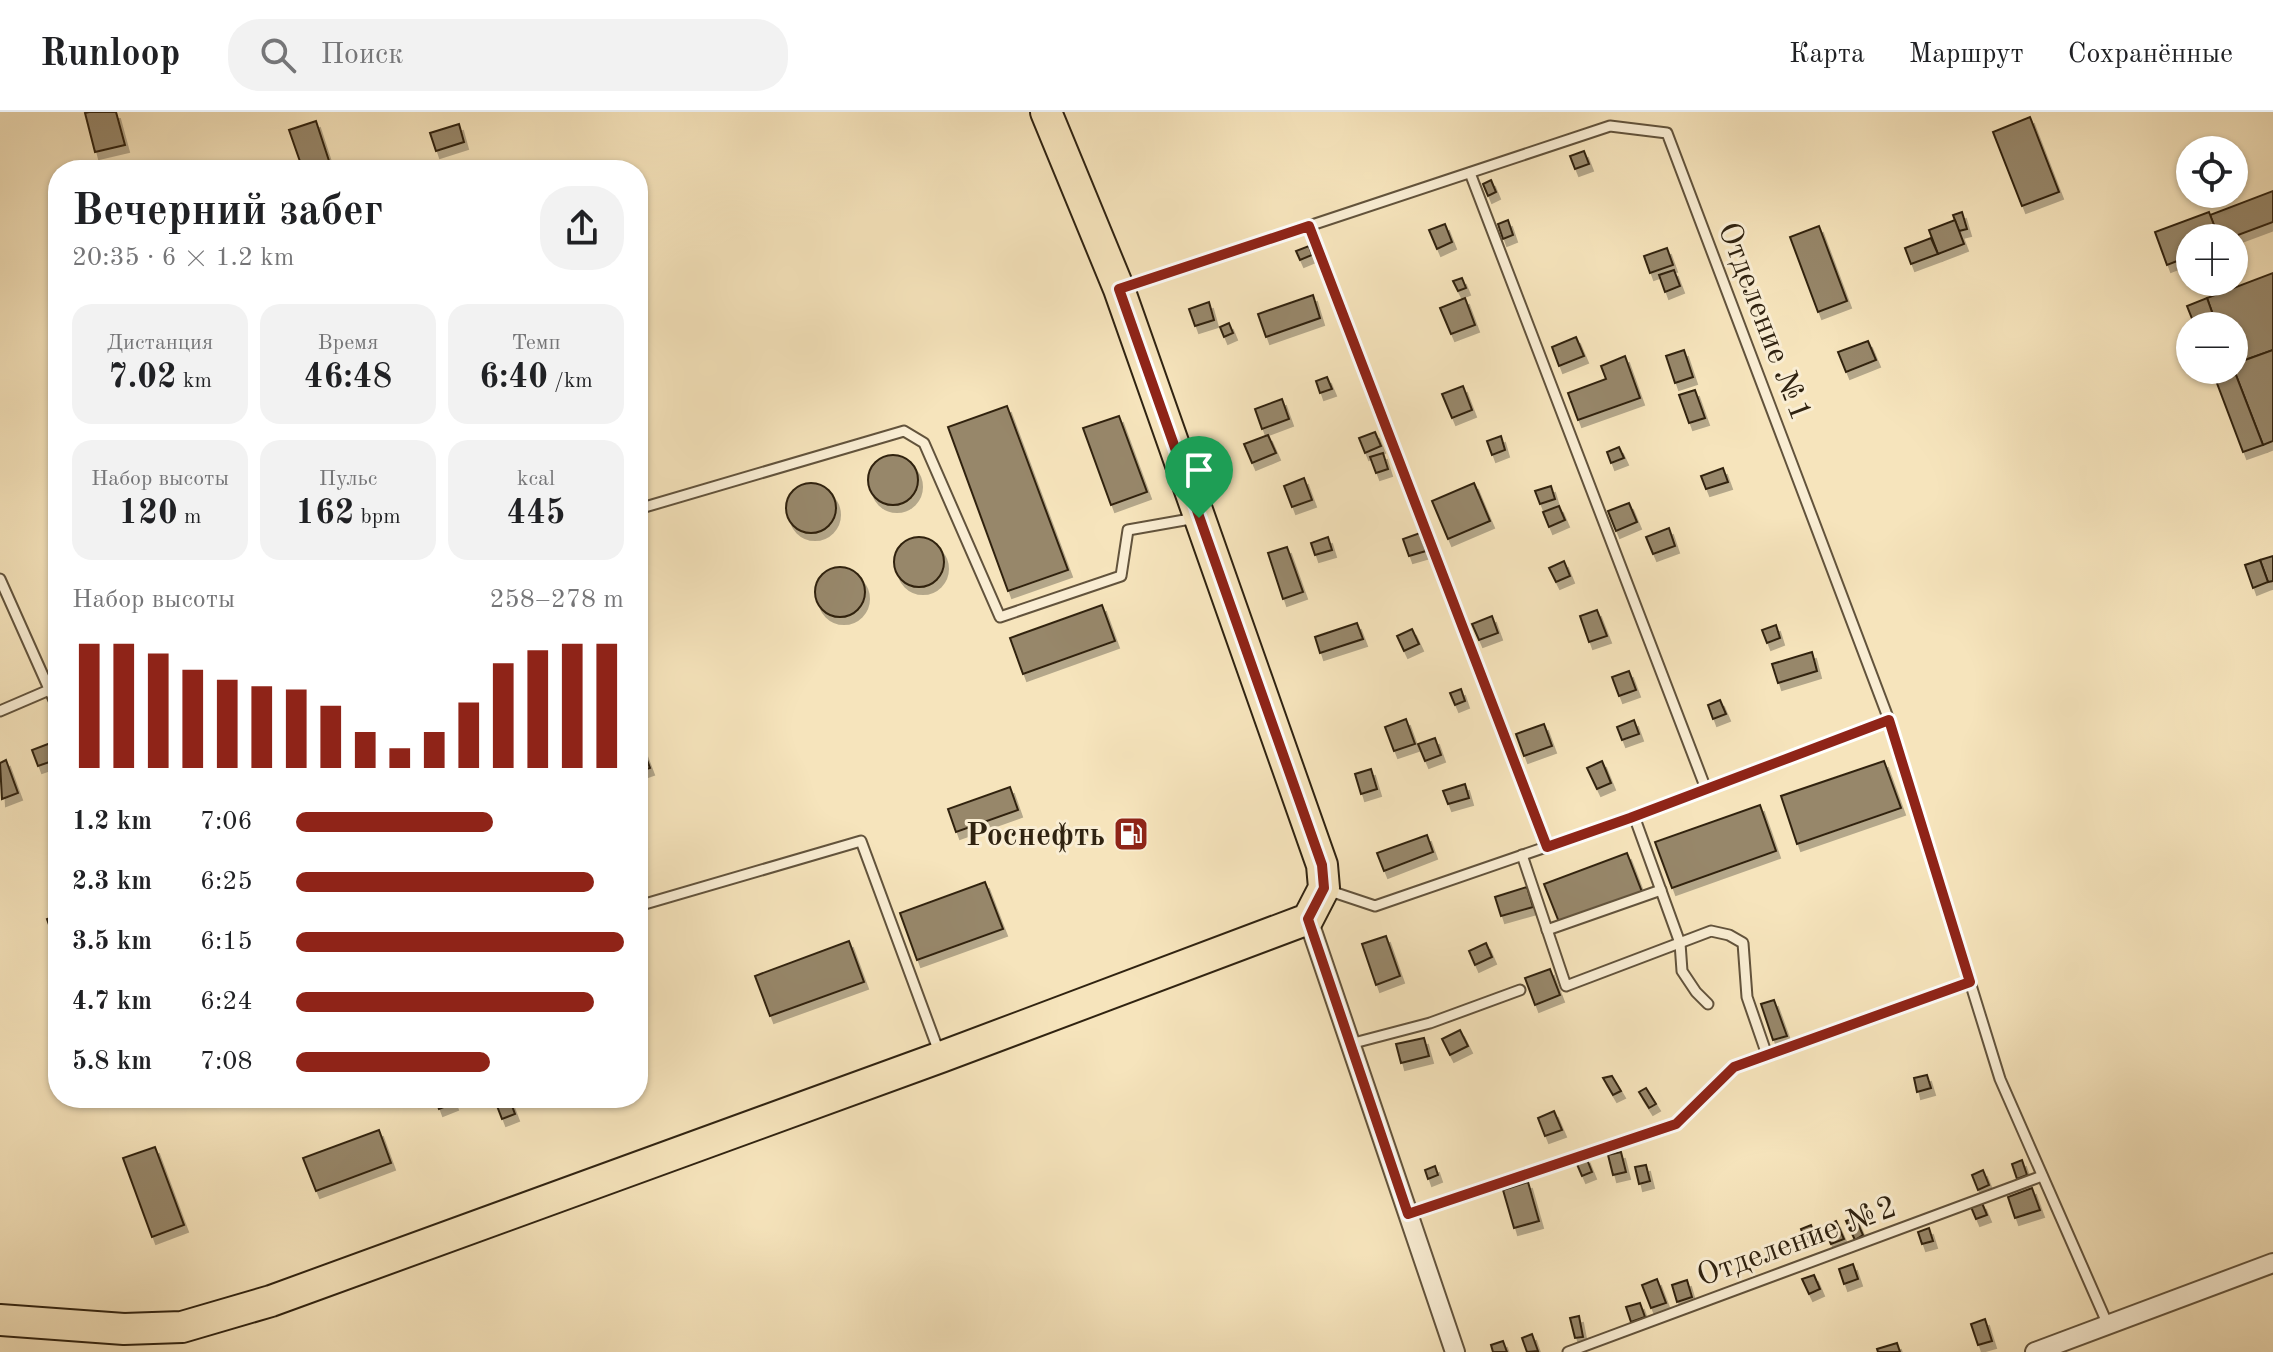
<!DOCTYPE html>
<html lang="ru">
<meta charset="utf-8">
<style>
:root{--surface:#fff;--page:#f2f2f2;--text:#202124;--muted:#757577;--line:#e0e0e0;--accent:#8f2418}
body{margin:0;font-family:"Old Standard TT",serif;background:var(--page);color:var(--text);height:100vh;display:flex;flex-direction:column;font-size:30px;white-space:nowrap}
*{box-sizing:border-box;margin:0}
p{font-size:26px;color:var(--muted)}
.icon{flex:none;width:44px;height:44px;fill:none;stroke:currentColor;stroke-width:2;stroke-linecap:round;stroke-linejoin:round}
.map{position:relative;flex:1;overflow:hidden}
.drawer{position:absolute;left:48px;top:48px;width:600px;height:948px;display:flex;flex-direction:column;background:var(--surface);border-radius:32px;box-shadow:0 2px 6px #0004}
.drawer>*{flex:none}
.fabs{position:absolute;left:2176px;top:24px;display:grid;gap:16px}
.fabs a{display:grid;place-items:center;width:72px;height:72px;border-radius:50%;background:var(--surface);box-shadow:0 2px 6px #0004;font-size:40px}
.pin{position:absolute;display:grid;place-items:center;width:68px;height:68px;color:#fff;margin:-82px -34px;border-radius:50% 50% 50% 0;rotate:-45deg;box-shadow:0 0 8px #0007}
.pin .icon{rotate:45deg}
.round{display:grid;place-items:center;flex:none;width:84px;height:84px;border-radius:32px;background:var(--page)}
.headline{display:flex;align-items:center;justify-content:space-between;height:136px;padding:0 24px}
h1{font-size:44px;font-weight:800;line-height:60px}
.stats{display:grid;grid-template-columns:repeat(3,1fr);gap:12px;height:136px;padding:8px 24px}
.stats div{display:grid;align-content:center;border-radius:20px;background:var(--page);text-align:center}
.stats b{font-size:34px;font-weight:800}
.stats small{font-size:22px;font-weight:400}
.stats p{font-size:22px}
.chart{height:224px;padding:16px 24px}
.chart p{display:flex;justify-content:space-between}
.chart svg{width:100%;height:144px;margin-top:8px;stroke:var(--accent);stroke-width:6}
ul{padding:0 24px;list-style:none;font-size:26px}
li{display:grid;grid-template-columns:128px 96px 1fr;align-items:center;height:60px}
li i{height:20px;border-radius:10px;background:var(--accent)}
header{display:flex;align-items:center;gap:48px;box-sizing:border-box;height:112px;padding:0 40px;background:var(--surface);border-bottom:2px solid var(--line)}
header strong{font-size:38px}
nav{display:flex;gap:44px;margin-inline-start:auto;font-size:28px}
.search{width:560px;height:72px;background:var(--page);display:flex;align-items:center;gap:20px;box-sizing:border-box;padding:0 28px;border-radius:32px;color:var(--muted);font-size:30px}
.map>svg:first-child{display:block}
.building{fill:#97876a;stroke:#302311;stroke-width:2;filter:url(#shadow)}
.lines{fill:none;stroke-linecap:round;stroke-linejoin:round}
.service-casing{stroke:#62533c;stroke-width:13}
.minor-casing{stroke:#62533c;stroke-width:22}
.primary-casing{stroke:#302311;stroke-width:34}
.service{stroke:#f9edd3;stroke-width:9}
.minor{stroke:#f9edd3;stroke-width:18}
.primary{stroke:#f6e4bc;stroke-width:30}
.route-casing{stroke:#fff;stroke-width:16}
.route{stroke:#8f2418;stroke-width:10}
.labels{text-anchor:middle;stroke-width:6;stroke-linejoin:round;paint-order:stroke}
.street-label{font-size:32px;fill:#302311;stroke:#f9edd3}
.poi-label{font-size:32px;font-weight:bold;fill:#302311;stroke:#f9edd3;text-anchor:end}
</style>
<header>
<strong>Runloop</strong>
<div class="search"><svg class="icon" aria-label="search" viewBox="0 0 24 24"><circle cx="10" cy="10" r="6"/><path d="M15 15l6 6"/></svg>Поиск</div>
<nav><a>Карта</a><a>Маршрут</a><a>Сохранённые</a></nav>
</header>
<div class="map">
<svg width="2273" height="1240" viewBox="0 0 2273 1240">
<defs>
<filter id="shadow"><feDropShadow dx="4" dy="7" stdDeviation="0" flood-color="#0004"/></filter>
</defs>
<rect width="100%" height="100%" fill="#f6e4bc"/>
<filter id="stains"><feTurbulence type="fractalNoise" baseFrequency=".0025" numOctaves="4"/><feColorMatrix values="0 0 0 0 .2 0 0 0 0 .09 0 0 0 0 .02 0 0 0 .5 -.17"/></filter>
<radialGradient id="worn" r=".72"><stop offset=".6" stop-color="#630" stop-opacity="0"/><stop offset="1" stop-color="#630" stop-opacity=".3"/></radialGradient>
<g class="building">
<path d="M89,0H116L125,33L95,40L85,1Z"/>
<path d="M2030,5L2059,80L2022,94L1993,20Z"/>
<path d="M316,9L332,58H303L289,18Z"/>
<path d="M459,12L464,30L436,39L430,21Z"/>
<path d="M1584,39L1589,52L1575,57L1570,44Z"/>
<path d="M1491,68L1496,80L1488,84L1483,72Z"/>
<path d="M2273,79V110L2230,126H2219L2210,103Z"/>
<path d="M1962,100L1967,117L1959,119L1953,103Z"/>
<path d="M2209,100L2219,126H2190V144L2167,153L2155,120Z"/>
<path d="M1508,108L1513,123L1503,127L1498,112Z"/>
<path d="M1955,108L1964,132L1938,142L1929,118Z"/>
<path d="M1445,112L1452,130L1437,137L1429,118Z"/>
<path d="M1819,114L1847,189L1818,200L1790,125Z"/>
<path d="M1931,126L1938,142L1911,152L1905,136Z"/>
<path d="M1309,134L1312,143L1300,148L1296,139Z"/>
<path d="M1667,136L1673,153L1650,161L1644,144Z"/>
<path d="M1674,158L1680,174L1665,180L1659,163Z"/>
<path d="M2273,161V238L2234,252V214H2217L2207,186Z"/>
<path d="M1462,166L1466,176L1458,179L1453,169Z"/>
<path d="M1313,183L1320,206L1266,225L1258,202Z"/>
<path d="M1465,186L1475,213L1451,222L1440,196Z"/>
<path d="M2207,186L2217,214H2195L2187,194Z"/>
<path d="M1209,190L1214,208L1195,214L1189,197Z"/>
<path d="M1229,211L1233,221L1224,225L1220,215Z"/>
<path d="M1576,225L1584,244L1559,254L1552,235Z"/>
<path d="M1868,229L1876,248L1846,260L1838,240Z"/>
<path d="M1684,238L1693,265L1675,271L1666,244Z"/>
<path d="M2273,238V329L2263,333L2234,258V252Z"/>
<path d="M1625,244L1640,286L1578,308L1568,281L1606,267L1601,254Z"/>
<path d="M2212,258H2234L2263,333L2243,340Z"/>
<path d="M1327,265L1332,277L1320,281L1316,269Z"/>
<path d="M1463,274L1472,298L1452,306L1442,282Z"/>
<path d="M1695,278L1705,306L1689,311L1679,283Z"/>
<path d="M1282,287L1289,307L1262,317L1255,297Z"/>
<path d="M1007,294L1068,458L1008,479L948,315Z"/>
<path d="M1119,304L1147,380L1111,393L1083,316Z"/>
<path d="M1375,320L1381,334L1365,341L1359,326Z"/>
<path d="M1268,323L1276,341L1252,351L1244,332Z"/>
<path d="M1501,324L1505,338L1492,343L1487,329Z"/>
<path d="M1619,335L1624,346L1611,351L1607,340Z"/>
<path d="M1383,341L1388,357L1376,361L1370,345Z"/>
<circle cx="893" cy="368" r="25"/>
<path d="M1723,356L1728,370L1706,377L1701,364Z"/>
<path d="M1304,366L1312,388L1292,395L1284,374Z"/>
<circle cx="811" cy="396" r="25"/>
<path d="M1474,371L1490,409L1448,427L1432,389Z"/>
<path d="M1551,374L1555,387L1540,392L1535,379Z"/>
<path d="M1629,391L1637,410L1616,419L1608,399Z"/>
<path d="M1559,394L1565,408L1549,415L1543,400Z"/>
<path d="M1669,416L1675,434L1653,442L1646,425Z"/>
<path d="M1420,421L1426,439L1409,444L1403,427Z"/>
<circle cx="919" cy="450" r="25"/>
<path d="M1328,425L1332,438L1315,443L1311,431Z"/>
<path d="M1287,435L1303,480L1283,487L1268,441Z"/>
<path d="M2273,444V469L2268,470L2260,448Z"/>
<path d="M2260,448L2268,470L2253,476L2245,453Z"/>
<path d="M1564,449L1570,464L1556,470L1549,456Z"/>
<circle cx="840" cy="480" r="25"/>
<path d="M1102,493L1115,529L1023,562L1010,526Z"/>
<path d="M1597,498L1607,524L1589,530L1580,504Z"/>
<path d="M1492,504L1498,521L1479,528L1472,512Z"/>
<path d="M1357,511L1363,527L1320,541L1315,525Z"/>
<path d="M1776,513L1780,526L1767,531L1762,518Z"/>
<path d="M1412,517L1419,532L1404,539L1397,524Z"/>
<path d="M1812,540L1817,559L1778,571L1772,552Z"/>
<path d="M1629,559L1636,578L1619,584L1612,565Z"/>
<path d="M1461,577L1465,589L1455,593L1450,581Z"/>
<path d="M1720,588L1726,602L1713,607L1708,593Z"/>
<path d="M1406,607L1415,632L1394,639L1385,615Z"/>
<path d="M1634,608L1639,622L1622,628L1617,615Z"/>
<path d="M1544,612L1552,634L1524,644L1516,622Z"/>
<path d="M638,624L650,656L638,660Z"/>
<path d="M1435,626L1441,643L1425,649L1418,632Z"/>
<path d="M56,629L58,647L38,654L32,638Z"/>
<path d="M6,648L18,681L2,687L0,651Z"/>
<path d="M1602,649L1611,671L1597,677L1587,656Z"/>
<path d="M1884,649L1901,696L1797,732L1781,684Z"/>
<path d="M1371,657L1377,677L1361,682L1355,662Z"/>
<path d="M1465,672L1469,686L1448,692L1443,679Z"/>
<path d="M1010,675L1018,698L956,720L948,697Z"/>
<path d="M1760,693L1776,739L1672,776L1655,730Z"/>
<path d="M1427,723L1433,740L1384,759L1377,741Z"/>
<path d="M1627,741L1642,780L1559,810L1544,772Z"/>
<path d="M985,770L1003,817L917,848L900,801Z"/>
<path d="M1527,775L1533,795L1501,804L1495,785Z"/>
<path d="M58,803V838L47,807Z"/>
<path d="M1386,824L1400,864L1376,873L1362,832Z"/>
<path d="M849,829L864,870L770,904L755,864Z"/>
<path d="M1486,831L1492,845L1475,853L1469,839Z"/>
<path d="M1550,857L1560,883L1535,893L1525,866Z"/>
<path d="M1774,888L1787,924L1773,928L1761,892Z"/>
<path d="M1460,918L1468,934L1450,943L1442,927Z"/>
<path d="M1424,926L1429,944L1401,951L1396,932Z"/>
<path d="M1927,963L1931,976L1917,980L1914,966Z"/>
<path d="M1612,964L1621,979L1613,983L1603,966Z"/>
<path d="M1646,976L1656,992L1649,996L1639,980Z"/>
<path d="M435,986H452L454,991L439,997Z"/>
<path d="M494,986H509L515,1002L502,1007Z"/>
<path d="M1554,999L1562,1018L1545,1024L1538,1006Z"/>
<path d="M379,1018L391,1051L316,1079L303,1046Z"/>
<path d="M155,1035L184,1113L152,1125L123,1046Z"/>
<path d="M1621,1040L1626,1060L1613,1063L1608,1043Z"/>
<path d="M1586,1045L1592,1060L1582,1064L1576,1050Z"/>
<path d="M2022,1048L2027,1063L2017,1067L2012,1052Z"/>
<path d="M1646,1053L1650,1069L1639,1072L1635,1055Z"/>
<path d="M1435,1054L1438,1063L1428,1067L1425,1058Z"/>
<path d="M1983,1058L1989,1073L1978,1078L1972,1063Z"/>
<path d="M1528,1070L1539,1109L1514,1116L1503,1078Z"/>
<path d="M2032,1076L2040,1098L2015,1106L2008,1085Z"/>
<path d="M1982,1091L1987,1103L1976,1107L1971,1095Z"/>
<path d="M1855,1105L1863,1123L1855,1128L1846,1109Z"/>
<path d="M1836,1109L1844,1127L1831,1132L1823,1115Z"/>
<path d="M1811,1113L1815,1124L1805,1128L1801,1117Z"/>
<path d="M1929,1116L1933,1129L1922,1132L1918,1120Z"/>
<path d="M1853,1152L1858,1167L1844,1172L1839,1157Z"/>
<path d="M1814,1163L1820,1177L1809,1182L1802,1167Z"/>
<path d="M1657,1167L1666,1191L1651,1196L1642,1173Z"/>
<path d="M1687,1168L1692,1185L1677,1190L1672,1173Z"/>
<path d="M1640,1191L1645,1205L1631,1210L1626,1195Z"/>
<path d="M1579,1204L1583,1225L1575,1226L1570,1206Z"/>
<path d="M1985,1207L1992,1229L1978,1233L1971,1212Z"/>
<path d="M1532,1222L1538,1239L1527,1240L1522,1226Z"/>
<path d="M1503,1229L1507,1240H1493L1491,1233Z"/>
<path d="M1897,1231L1900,1240H1878L1877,1237Z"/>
</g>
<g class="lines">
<defs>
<g id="service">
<path d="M1470,61L1706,677"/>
<path d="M1309,114L1547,735"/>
<path d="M1122,176L1610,14L1667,21L1889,608L2000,967L2108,1213"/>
<path d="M638,397L904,319L924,331L1000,505L1121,464L1128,418L1196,406"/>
<path d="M0,467L58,597"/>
<path d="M0,599L49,578"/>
<path d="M1634,704L1680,831L1682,859L1696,880L1708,892"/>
<path d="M1522,743L1566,874L1711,819L1729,823L1743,831L1747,885L1767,943"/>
<path d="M1327,778L1375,794L1630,706L1889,608"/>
<path d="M638,794L861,729L939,940"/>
<path d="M1547,818L1661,778"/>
<path d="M1350,932L1430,911L1520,878"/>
<path d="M1408,1102L1676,1012L1734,955L1970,870"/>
<path d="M1568,1240L2042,1064"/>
</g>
<g id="minor">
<path d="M1308,807L1455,1240"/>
<path d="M2035,1240L2273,1151"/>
</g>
<path id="primary" d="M0,1208L124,1217L182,1215L271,1189L941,945L1308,807L1324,776L1322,753L1119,177L1046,0"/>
</defs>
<use href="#service" class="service-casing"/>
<use href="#minor" class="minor-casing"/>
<use href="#primary" class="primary-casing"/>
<use href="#service" class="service"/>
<use href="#minor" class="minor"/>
<use href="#primary" class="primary"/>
</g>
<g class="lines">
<defs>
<path id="route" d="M1309,114L1547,735L1630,706L1889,608L1970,870L1734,955L1676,1012L1408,1102L1308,807L1324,776L1322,753L1119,177Z"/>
</defs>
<use href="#route" class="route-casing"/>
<use href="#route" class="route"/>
</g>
<defs>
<symbol id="fuel-square" viewBox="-11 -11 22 22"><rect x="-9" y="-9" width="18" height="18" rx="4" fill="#8f2418" stroke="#f9edd3"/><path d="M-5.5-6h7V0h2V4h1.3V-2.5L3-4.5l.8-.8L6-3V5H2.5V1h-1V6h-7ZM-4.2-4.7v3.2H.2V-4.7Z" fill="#fff"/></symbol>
</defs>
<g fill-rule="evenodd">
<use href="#fuel-square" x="1111" y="702" width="40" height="40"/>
</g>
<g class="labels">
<g class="street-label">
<text transform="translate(1766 209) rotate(69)" y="11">Отделение №1</text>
<text transform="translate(1796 1128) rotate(-20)" y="11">Отделение №2</text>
</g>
<g class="poi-label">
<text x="1105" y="733">Роснефть</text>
</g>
</g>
<rect width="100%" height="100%" filter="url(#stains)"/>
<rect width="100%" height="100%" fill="url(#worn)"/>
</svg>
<div class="fabs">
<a><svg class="icon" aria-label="locate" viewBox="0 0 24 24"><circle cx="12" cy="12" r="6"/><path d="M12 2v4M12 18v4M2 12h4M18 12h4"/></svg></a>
<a>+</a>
<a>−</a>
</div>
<div class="pin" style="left:1199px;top:406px;background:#1e9e55"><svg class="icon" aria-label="arrive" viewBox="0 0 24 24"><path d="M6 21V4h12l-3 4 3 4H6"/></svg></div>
<section class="drawer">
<div class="headline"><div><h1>Вечерний забег</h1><p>20:35 · 6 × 1.2 km</p></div><a class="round"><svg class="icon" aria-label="share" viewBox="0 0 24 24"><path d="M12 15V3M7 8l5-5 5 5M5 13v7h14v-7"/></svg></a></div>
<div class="stats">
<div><p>Дистанция</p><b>7.02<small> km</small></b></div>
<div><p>Время</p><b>46:48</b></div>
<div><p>Темп</p><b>6:40<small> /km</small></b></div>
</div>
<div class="stats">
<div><p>Набор высоты</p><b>120<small> m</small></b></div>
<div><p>Пульс</p><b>162<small> bpm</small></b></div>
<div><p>kcal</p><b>445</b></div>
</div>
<div class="chart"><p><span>Набор высоты</span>258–278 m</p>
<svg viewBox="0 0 160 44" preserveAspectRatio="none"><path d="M5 44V6M15 44V6M25 44V9M35 44V14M45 44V17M55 44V19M65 44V20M75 44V25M85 44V33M95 44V38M105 44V33M115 44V24M125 44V12M135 44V8M145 44V6M155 44V6"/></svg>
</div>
<ul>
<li><b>1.2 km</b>7:06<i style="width:60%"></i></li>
<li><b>2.3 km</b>6:25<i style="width:91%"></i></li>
<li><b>3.5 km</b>6:15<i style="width:100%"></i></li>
<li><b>4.7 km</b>6:24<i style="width:91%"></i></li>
<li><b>5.8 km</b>7:08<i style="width:59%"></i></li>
</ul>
</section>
</div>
